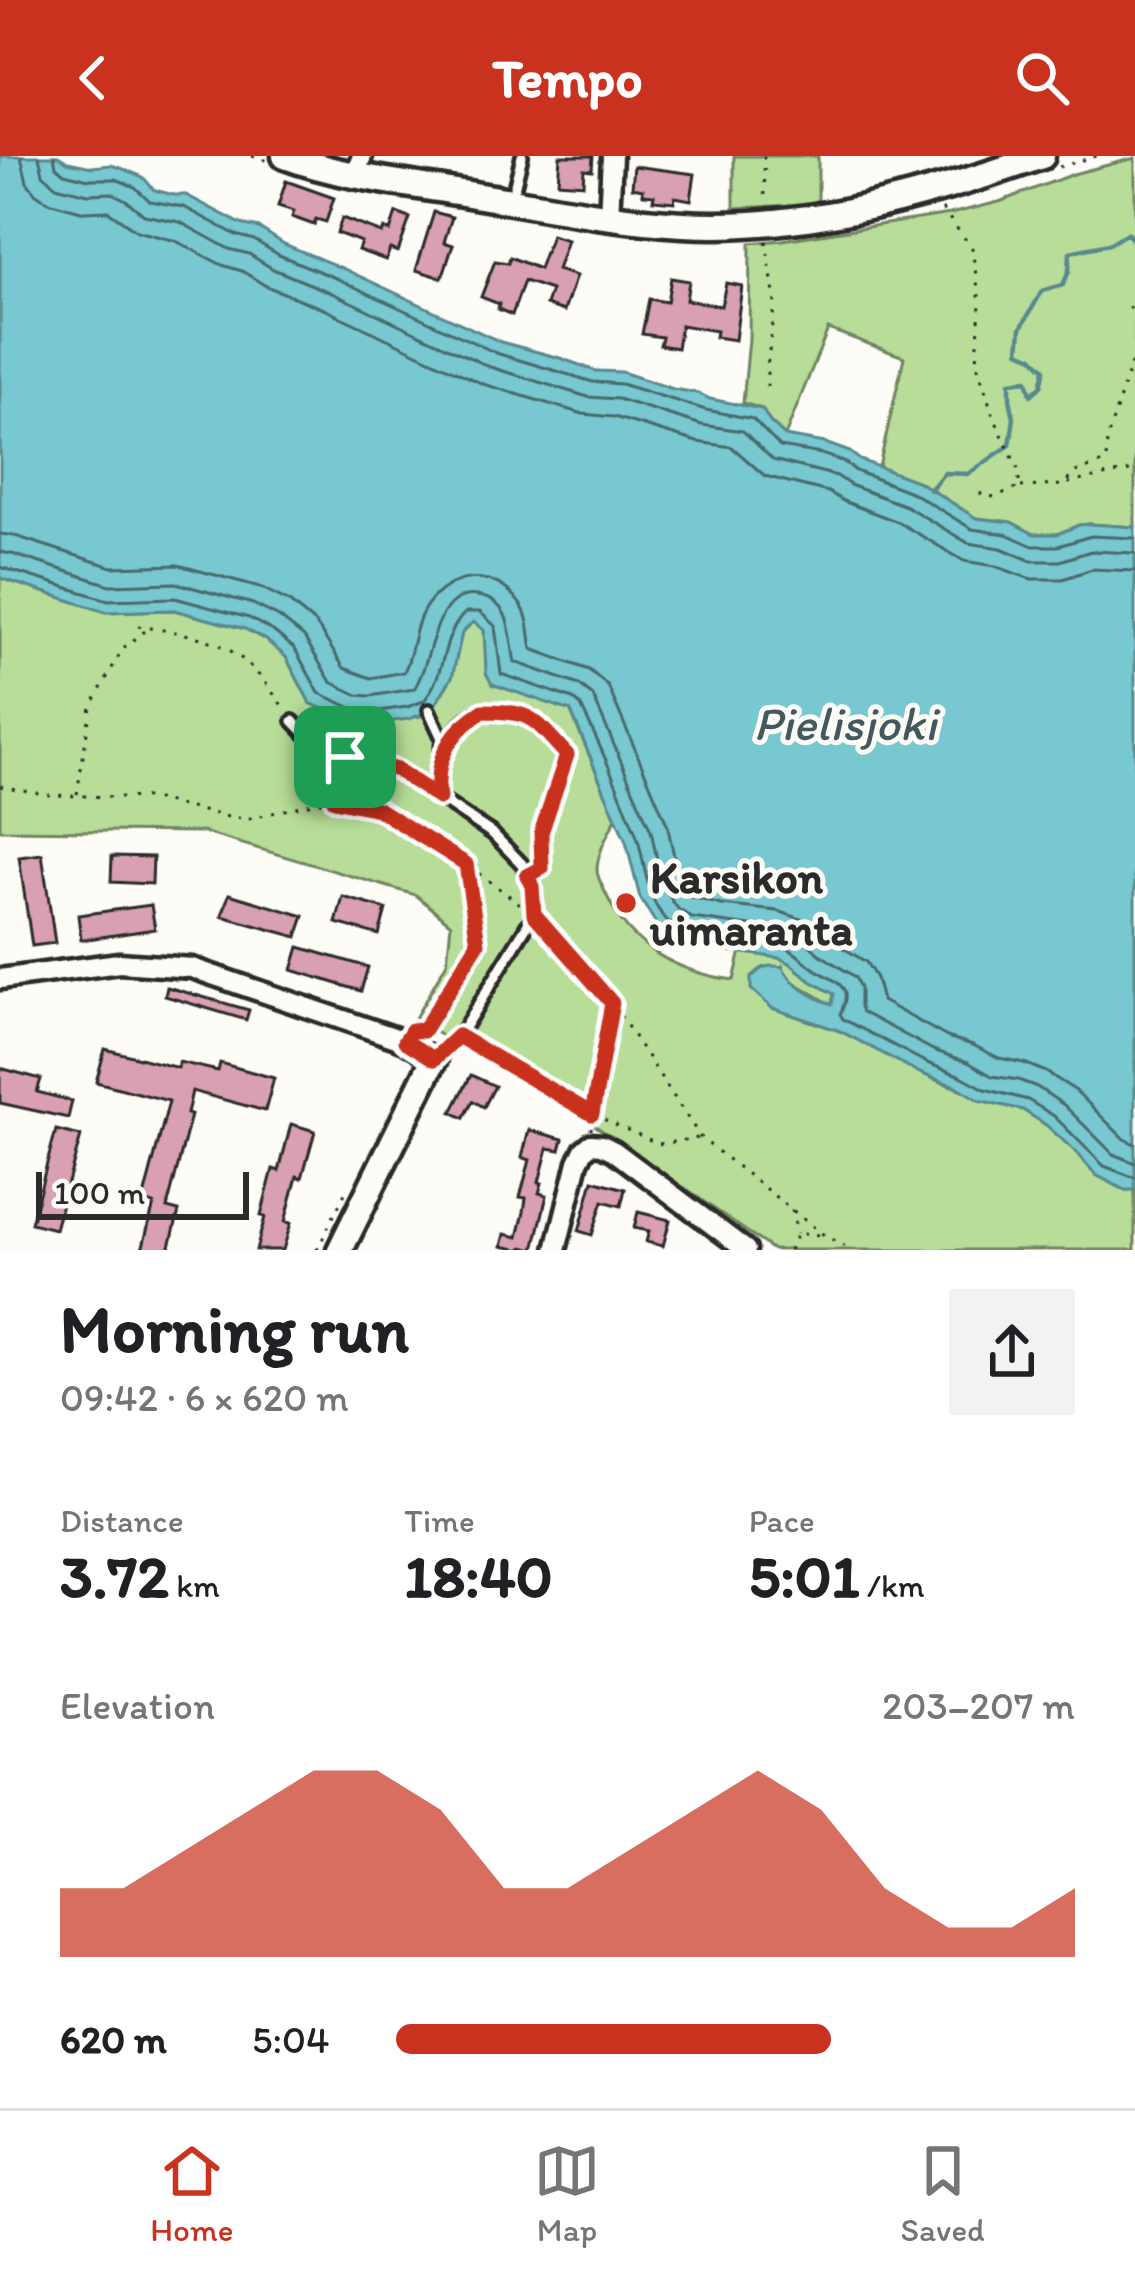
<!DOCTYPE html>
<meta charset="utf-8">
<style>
:root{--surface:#fff;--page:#f2f2f2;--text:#202124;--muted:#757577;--line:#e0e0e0;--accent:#c8321e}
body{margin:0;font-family:Itim,sans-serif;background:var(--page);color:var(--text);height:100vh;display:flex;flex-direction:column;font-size:45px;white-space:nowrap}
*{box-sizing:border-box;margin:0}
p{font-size:39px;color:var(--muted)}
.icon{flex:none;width:66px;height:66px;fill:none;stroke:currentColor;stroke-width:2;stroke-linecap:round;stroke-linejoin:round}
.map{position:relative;height:1094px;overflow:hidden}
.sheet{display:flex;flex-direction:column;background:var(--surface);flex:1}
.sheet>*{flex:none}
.scale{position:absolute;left:36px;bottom:30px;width:213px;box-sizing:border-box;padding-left:12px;border:6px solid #2b2b2b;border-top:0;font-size:33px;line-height:42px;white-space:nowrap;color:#2b2b2b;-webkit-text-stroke:9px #fdfcf7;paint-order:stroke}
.pin{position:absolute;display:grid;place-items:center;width:102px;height:102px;color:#fff;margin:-51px;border-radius:24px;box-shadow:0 6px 18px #0006}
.round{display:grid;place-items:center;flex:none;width:126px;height:126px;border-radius:0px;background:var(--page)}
.overview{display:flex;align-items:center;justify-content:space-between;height:204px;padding:0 60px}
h1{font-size:66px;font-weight:700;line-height:90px}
.figures{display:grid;grid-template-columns:repeat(3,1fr);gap:18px;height:204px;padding:12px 60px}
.figures div{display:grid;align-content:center}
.figures b{font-size:60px;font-weight:700}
.figures small{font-size:33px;font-weight:400}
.figures p{font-size:33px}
.chart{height:336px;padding:24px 60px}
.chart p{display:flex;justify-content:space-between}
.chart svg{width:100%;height:216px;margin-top:12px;fill:var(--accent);opacity:.7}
ul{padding:0 60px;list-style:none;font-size:39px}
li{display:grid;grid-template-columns:192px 144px 1fr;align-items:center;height:90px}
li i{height:30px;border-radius:15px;background:var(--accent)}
header{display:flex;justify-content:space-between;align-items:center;height:156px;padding:0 60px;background:var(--accent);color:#fff;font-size:54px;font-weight:700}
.menu{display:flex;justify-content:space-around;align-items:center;height:168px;border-top:3px solid var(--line);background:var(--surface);font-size:33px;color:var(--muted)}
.menu a{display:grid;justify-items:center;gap:6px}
.menu .active{color:var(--accent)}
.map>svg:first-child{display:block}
.green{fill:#b7dd98;stroke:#718462;stroke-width:3}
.water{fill:#77c8d0;stroke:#59898e;stroke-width:3}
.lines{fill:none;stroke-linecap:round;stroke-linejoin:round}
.shore{stroke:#496a6d;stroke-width:3}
.stream{stroke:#59898e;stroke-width:4.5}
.building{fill:#d8a0b2;stroke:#2b2b2b;stroke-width:3}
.lane-casing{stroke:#2b2b2b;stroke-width:18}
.street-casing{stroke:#2b2b2b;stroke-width:27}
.secondary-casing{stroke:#2b2b2b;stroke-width:33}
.path{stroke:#2b2b2b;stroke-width:3;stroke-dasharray:3 9;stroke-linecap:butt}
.lane{stroke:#fdfcf7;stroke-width:9}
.street{stroke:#fdfcf7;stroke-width:18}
.secondary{stroke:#fdfcf7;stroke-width:24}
.route-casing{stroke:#fff;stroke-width:24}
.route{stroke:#c8321e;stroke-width:15}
.poi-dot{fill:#c8321e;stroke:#fdfcf7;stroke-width:4.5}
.labels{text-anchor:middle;stroke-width:10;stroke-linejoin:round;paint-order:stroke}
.poi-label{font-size:45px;font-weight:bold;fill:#2b2b2b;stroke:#fdfcf7;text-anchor:start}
.water-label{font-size:48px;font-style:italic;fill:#425a5d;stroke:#fdfcf7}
</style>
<header><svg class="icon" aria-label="back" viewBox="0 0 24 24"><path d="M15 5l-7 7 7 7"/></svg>Tempo<svg class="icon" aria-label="search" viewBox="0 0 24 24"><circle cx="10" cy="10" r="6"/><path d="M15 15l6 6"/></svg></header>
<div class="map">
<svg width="1135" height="1094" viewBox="0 0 1135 1094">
<rect width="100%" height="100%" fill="#fdfcf7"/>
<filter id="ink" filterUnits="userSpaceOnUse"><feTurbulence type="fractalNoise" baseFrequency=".00833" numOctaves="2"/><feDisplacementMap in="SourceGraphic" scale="24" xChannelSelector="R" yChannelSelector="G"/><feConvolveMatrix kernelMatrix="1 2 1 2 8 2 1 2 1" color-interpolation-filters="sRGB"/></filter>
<g filter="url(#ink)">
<g class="green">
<path d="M734,0H818V48L734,52Z"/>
<path d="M1135,2V371L1090,368L1079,369L1057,378H1034L1011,366L976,362L919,326L879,311L904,201L828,173L785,280L770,266L762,253L743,247L749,183L750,87L783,84L950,58L999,46L1073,18Z"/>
<path d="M0,422L106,456L174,454L245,473L266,484L286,501L310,547L351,565L371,568L421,560L432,554L452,521L462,477L473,465L484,474L492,528L570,554L616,662C609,677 597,697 597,714C597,722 604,733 607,740C630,792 679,817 734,824L741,795L779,802L790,807L811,825L834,838L832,849L787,822L783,811L772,852L840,875L933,923L968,936L979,944L1023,954L1046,969L1077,997L1096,1019L1125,1034H1135V1094H773L580,959L414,864L447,806L451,768L416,739L202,676L0,674Z"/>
</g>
<path class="water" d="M0,0H58L68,6L92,11L111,9L121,12L143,21L154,34L174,39H186L241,68L259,72L284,88L342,112L501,186L560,202L596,215L622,216L673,233L698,237L710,243L762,253L770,266L785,280L825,287L850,296L860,304L919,326L976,362L1011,366L1034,378H1057L1079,369L1090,368L1135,371V1034H1125L1096,1019L1077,997L1046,969L1023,954L979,944L956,930L922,918L840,875L772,852L751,833V822C761,811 767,808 783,811C791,829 814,842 832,848L834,838L811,825L790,807L779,802L683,788L660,774L640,742L626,686L571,555L492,528L486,517L484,474L473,466L462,477L452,521L432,554L409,563L371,568L351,565L310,547L286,501L266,484L245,473L174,454L106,456L0,422Z"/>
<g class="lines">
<g class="shore">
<path d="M21,0L27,26L35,37L48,46L85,56L108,55L137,75L176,85L222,109L242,115L266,130L324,153L483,228L583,258L614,261L697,286L732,291L765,320L828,336L843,345L898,366L964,405L995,410L1031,423H1063L1092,413L1135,415"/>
<path d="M39,0L43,18L56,30L88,38L112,37L126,44L144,59L180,66L229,93L249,98L273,113L332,137L490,211L588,241L618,243L702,269L743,275L773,304L837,320L850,329L906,350L968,387L1001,392L1032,405H1060L1091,395L1135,397"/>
<path d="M54,0L56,10L64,17L89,23H116L135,31L150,45L184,51L236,79L254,84L279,99L338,123L496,197L593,226L621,228L706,254L753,263L780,291L822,298L844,306L856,315L913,337L972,373L1006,378L1033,390H1058L1091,380L1135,382"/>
<path d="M0,378L15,380L112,411L178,409L260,431L288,445L316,468L344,512L371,522L404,516C414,496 413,471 425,452C448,416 495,411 520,448C530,461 529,478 532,493L589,514L608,530L667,668L676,709L691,741L721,749L778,755L810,766L834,786L866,806L876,822L882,845L947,881L973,889L999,902L1024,907L1046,916L1076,935L1124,983L1135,988"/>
<path d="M0,396L12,398L110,429L176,427L253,448L279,461L304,481L331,526L358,539L370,540L414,533C433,507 432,433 477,440C514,445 509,481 515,506L579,529L593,540L651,675L659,713L669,740L678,753L692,762L772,773L802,782L818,797L855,821L860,832V851L862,856L933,894L968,906L992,920L1018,924L1037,931L1064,949L1113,998L1135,1007"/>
<path d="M0,411L108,444L175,442L249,462L273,475L295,493L319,537L354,553L372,556L407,551L424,545C448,514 440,480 466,456H480L495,470L501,518L573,543L581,550C601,591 620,635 636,678C647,708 644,750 674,770C706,790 748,779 783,790C798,796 806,809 820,816C841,828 853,832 840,858L843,863L927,907L961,920L985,933L1028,944L1054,960L1104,1010L1135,1022"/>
</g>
<path class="stream" d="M930,334L944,317L968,318L1010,289L1014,262L1010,243V226L1027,224L1031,239L1041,230L1045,213L1033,201L1019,195L1021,172L1042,135L1063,129L1069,115L1070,96L1109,88L1127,77L1135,87"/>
</g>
<g class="building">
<path d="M560,0H593L592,14L584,13L583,28L558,26Z"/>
<path d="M634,10L695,18L691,44L675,41L674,46L653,44L654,39L643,38V33L632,31Z"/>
<path d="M286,25L334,42L326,66L316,63L314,69L292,61L294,55L278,50Z"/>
<path d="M434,56L452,61L444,86L453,89L442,122L416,114Z"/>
<path d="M396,57L410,62L398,96L390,93L386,104L358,94L361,86L337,77L342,62L382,77L384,73L390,75Z"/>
<path d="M551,79L567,84L557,114L576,120L564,155L546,149L551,134L524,125L512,159L498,153L499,148L481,141L495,105L508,107L510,101L539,113Z"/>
<path d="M671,122L689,125L686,144L721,150L726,127L742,130L735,184L715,181L716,175L681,169L677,192L660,189L662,181L642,178L649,143L667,146Z"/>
<path d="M42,698L55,787L32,790L19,701Z"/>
<path d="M112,700L153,701L152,728L111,726Z"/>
<path d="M229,738L304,760L297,781L222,760Z"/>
<path d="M343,741L386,753L379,779L336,767Z"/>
<path d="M151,749L155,773L81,784L78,759Z"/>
<path d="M299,791L368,811L361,835L292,814Z"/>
<path d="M167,831L249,854L246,864L165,840Z"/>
<path d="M105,893L178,912L179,906L218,915L220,907L274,922L265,955L192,935L187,958L191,959L167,1052L179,1055L169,1094H142L154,1048L143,1045L169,945L96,926Z"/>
<path d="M0,912L41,923L37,936L72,945L68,962L0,947Z"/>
<path d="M471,919L495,930L484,951L473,945L464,962L452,956Z"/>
<path d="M291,968L315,975L302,1022L297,1020L285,1066L291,1067L283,1094H256L265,1061L261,1060L273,1013L279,1015Z"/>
<path d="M56,974L81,980L55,1073L31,1067Z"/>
<path d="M529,974L563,983L560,994L548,992L539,1026L542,1027L539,1037L547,1039L534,1094L523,1091L520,1094L502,1090L505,1078L518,1081L524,1056L526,1042L520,1041L530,1004L522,1001Z"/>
<path d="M593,1024L625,1033L621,1050L603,1045L592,1079L579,1075Z"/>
<path d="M638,1056L670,1064L663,1090L646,1086L649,1075L634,1072Z"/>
</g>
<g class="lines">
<defs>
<g id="lane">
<path d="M511,45L522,0"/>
<path d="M429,554L442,582L441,596"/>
<path d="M293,565L318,591L397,614L493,678L522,708L532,730L534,758L459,880L434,903"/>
<path d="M439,642C434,611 449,564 483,555C498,551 517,557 531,560"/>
</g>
<g id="street">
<path d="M355,18L362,0"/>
<path d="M609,61L612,0"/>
<path d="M0,823L119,807L192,812L405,885L434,903"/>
<path d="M556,1094L578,1006L584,994L591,988L602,989L614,995L746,1094"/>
</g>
<g id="secondary">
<path d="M285,0C344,22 412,28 474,39C544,50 613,64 683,68C806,75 928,40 1042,0"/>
<path d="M340,1094L434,903"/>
</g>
</defs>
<use href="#lane" class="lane-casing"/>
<use href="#street" class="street-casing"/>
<use href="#secondary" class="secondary-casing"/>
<g class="path">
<path d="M252,0L269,5"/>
<path d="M764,0L765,45"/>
<path d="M1059,11L1097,0"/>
<path d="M942,53L972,92L980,146L977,208L993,259L1019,315V331L994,341L974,336"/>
<path d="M766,85L775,144L767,212V238"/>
<path d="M1129,151L1135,155"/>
<path d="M1068,327L1135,314"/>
<path d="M1021,331L1063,329L1076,316L1106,306L1107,283L1135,195"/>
<path d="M138,470C215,482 239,485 285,554"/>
<path d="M0,630L50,639L148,642L228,661L249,663L312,647L335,644L356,647L378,653L421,679L466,708L523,750"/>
<path d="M77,638L91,551L123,492L149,472"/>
<path d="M335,643L343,611"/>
<path d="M539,713L542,711L541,677L567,599L540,571"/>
<path d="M543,768L612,847L701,982L824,1079L851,1094"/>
<path d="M423,875L478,787L467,710"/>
<path d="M469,886L592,958L659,988L698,982"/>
<path d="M591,974L592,958L612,848"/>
<path d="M792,1054L797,1078"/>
<path d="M317,1094L346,1035"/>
<path d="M789,1094L797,1078L822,1079"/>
</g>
<use href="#lane" class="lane"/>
<use href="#street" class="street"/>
<use href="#secondary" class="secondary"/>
</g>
</g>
<g class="lines" filter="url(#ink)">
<defs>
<path id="route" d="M483,555C535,555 533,563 567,599L541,677L542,712L527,720L532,730L534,758L612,847L592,958L458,880L434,903L405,885L412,874L423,875L478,787L466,708L378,653L334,644L345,601L397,614L439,642C433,603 451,575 483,555Z"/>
</defs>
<use href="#route" class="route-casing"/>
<use href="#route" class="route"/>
</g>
<circle class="poi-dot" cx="626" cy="747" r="12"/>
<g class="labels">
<g class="poi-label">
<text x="650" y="737">Karsikon<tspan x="650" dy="52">uimaranta</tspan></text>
</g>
<g class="water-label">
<text x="845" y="584">Pielisjoki</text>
</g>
</g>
</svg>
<div class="scale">100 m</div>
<div class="pin" style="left:345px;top:601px;background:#1e9e55"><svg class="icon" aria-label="arrive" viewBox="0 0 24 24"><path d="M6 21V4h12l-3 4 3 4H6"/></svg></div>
</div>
<section class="sheet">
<div class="overview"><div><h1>Morning run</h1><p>09:42 · 6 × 620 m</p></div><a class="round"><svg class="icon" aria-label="share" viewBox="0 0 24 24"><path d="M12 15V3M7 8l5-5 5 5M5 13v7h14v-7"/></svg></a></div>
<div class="figures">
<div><p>Distance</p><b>3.72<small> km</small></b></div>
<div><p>Time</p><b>18:40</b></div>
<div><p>Pace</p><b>5:01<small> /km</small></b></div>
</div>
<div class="chart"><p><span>Elevation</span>203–207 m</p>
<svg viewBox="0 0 160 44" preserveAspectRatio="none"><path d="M0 44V30L10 30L20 22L30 14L40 6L50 6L60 14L70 30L80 30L90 22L100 14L110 6L120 14L130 30L140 38L150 38L160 30V44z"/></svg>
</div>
<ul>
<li><b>620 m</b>5:04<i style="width:64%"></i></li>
</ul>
</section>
<nav class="menu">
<a class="active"><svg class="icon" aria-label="home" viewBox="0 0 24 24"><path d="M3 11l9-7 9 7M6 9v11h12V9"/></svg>Home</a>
<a><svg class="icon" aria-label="map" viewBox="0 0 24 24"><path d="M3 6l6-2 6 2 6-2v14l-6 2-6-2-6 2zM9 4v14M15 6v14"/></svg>Map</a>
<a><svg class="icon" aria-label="saved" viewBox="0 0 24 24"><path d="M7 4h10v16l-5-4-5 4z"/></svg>Saved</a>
</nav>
